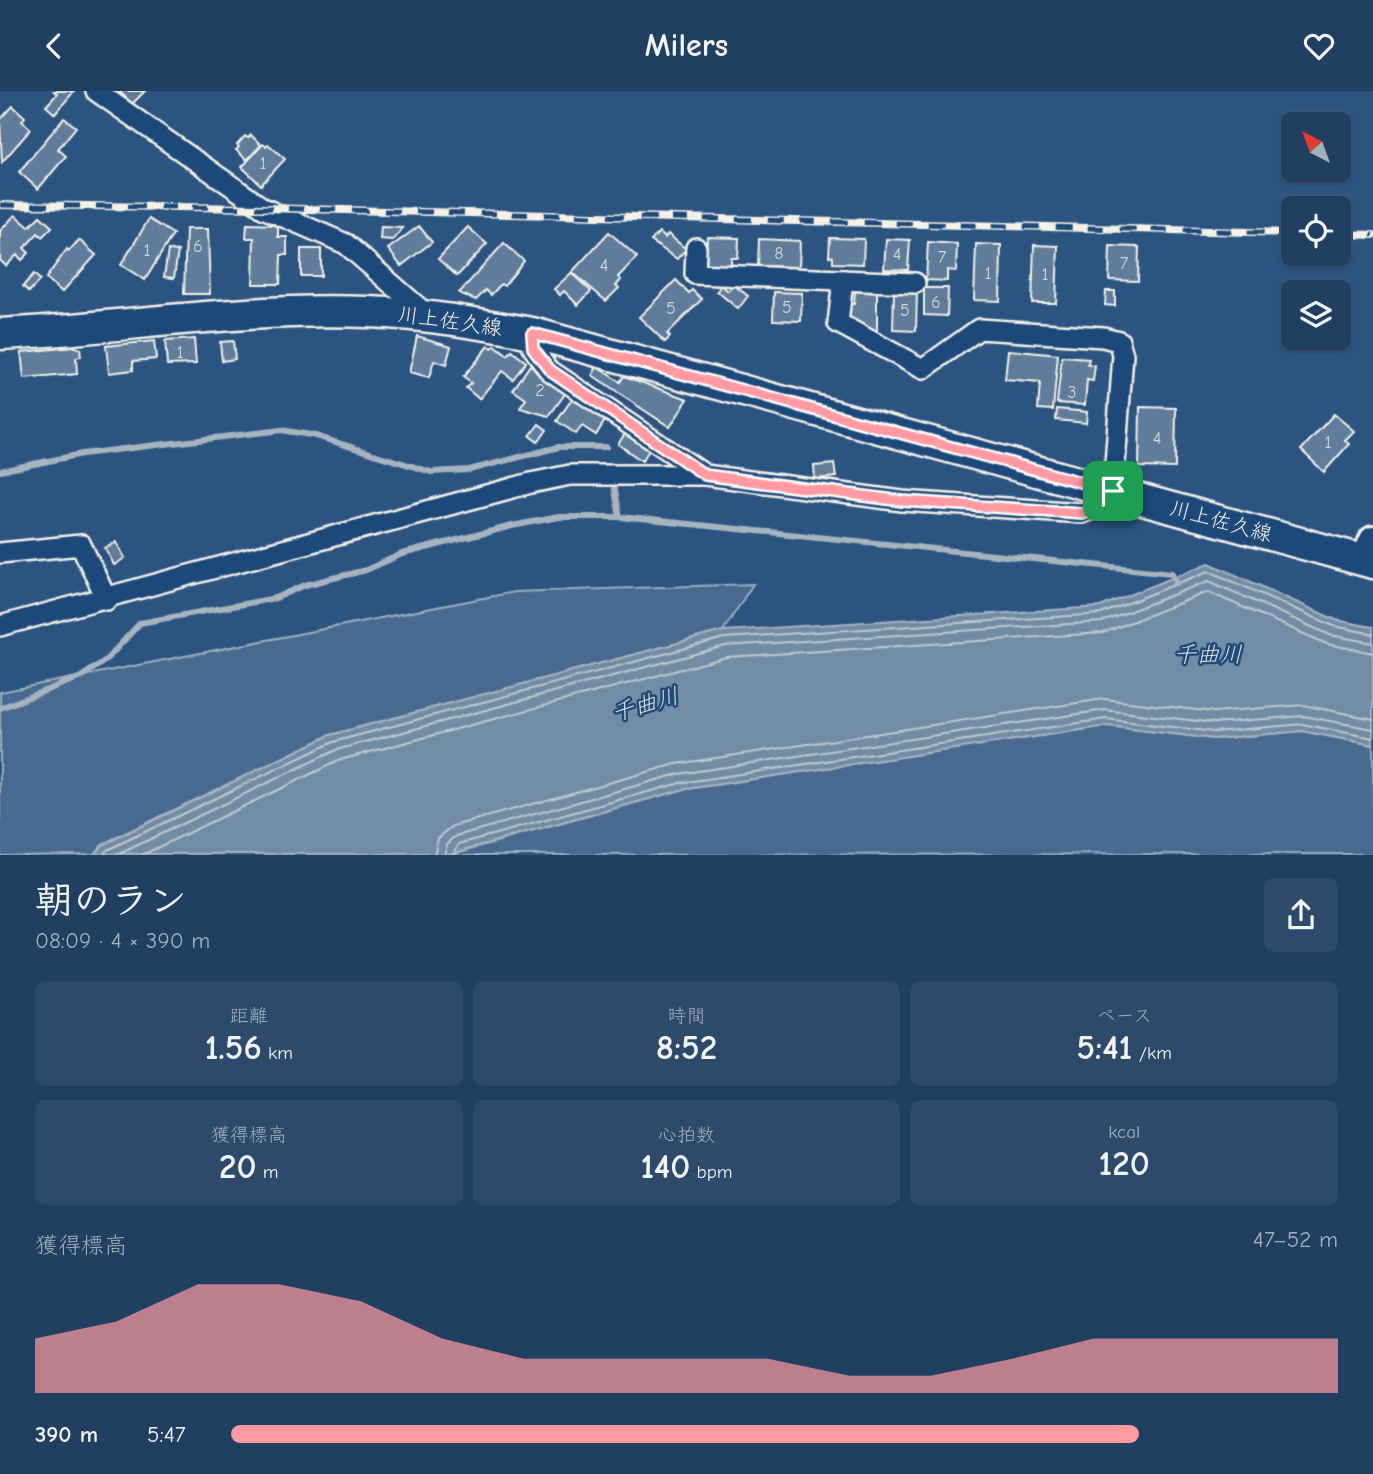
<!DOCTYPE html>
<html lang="ja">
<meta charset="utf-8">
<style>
:root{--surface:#213f61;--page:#2d4a6a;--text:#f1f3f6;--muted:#a2afbd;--line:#3e5876;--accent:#ff9aa2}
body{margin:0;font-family:"Comic Neue","Klee One",sans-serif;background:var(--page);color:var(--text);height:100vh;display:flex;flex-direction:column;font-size:26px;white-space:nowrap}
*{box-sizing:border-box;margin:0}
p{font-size:23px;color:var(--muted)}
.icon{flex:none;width:38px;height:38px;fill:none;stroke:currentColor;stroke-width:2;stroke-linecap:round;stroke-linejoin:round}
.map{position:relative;height:764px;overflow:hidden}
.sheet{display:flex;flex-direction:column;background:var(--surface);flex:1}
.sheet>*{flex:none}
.needle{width:46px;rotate:319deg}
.fabs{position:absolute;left:1281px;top:21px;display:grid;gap:14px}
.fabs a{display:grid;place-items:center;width:70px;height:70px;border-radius:10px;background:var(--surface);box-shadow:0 2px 5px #0004,0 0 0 2px var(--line);font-size:35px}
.pin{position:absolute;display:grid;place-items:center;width:60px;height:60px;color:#fff;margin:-30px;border-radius:14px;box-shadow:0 4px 10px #0006}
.round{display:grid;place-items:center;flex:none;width:74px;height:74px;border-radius:10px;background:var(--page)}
.overview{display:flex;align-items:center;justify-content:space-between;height:119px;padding:0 35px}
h1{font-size:38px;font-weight:600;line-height:52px}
.figures{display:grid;grid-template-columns:repeat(3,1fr);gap:10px;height:119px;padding:7px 35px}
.figures div{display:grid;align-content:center;border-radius:10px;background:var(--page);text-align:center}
.figures b{font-size:35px;font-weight:600}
.figures small{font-size:19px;font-weight:400}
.figures p{font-size:19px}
.chart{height:196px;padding:14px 35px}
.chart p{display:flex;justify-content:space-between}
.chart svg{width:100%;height:126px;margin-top:7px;fill:var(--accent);opacity:.7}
ul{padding:0 35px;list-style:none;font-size:23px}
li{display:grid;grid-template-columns:112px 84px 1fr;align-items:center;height:52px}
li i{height:18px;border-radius:9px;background:var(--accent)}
header{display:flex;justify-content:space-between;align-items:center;height:91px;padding:0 35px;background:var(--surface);font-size:32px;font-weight:600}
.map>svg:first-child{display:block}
.green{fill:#496b90;stroke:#9eaebc;stroke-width:2}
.water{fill:#738ca6;stroke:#a7b4c0;stroke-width:2}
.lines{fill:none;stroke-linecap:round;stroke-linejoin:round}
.shore{stroke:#c0c9ce;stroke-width:2}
.stream{stroke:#a7b4c0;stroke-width:6}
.building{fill:#5e7b9a;stroke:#f4f1e8;stroke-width:2}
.street-casing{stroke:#f4f1e8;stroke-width:24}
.secondary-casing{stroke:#f4f1e8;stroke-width:32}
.primary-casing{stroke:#f4f1e8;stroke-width:35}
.street{stroke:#1f4a7a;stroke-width:19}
.secondary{stroke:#1f4a7a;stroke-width:26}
.primary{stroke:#1f4a7a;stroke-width:30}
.rail-casing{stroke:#f4f1e8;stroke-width:8}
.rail{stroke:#1f4a7a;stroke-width:5;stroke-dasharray:16;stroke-linecap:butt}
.route-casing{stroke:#fff;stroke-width:14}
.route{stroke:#ff9aa2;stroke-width:9}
.labels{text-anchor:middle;stroke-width:5;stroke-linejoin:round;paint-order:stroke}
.number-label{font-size:18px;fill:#ced4d4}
.street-label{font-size:21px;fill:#f4f1e8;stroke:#1f4a7a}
.water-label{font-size:23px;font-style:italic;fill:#dadddb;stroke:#1f4a7a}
</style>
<header><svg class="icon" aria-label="back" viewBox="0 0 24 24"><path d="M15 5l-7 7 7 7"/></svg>Milers<svg class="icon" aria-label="heart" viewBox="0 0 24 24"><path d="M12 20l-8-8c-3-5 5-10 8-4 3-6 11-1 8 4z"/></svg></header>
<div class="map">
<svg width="1373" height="764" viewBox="0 0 1373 764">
<rect width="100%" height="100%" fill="#2c5481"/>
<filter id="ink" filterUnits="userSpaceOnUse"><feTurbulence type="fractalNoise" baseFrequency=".0143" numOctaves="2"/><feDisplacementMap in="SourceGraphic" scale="14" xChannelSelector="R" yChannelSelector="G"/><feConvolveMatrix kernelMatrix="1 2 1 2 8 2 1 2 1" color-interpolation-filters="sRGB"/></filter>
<g filter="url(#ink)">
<g class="green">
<path d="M753,493L723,540L330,644L102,753L94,763L0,764V601L514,501Z"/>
<path d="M1107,635L1214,648L1302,640L1373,654V763L449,764L681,699Z"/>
</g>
<path class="water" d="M1209,472L1336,529L1373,536V654L1302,640L1214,648L1107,635L681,699L449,763H94L102,754L330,644L723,540L1100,516Z"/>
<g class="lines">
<g class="shore">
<path d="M103,764L107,759L333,651L724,547L1101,523L1209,480L1334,535L1373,543"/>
<path d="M117,764L336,659L725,555L1102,531L1209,490L1330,544L1373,552"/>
<path d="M142,764L340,669L727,566L1103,542L1208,501L1327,553L1373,562"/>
<path d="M434,764L438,747L453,735L676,673L1104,608L1214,621L1303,614L1373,628"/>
<path d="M444,764L447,753L456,745L678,683L1105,619L1214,632L1303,625L1373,638"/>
<path d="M453,764L459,753L680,692L1106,628L1214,641L1302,633L1373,647"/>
</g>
<g class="stream">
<path d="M0,380L82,363L281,339L316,345L431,381L469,379L559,356H606"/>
<path d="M614,394L620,426"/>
<path d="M0,617L81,586L106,569L140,532L276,507L305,494L366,479L402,463L512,435L558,426H620L1172,482L1177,492"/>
</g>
</g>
<g class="building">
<path d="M54,0H74L55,23L46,15L57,3Z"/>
<path d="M119,0H145L132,13Z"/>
<path d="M13,15L25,26L22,30L31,38L2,71L0,29Z"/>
<path d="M64,27L76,36L58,58L66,65L38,98L19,81Z"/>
<path d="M251,44L261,54L247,69L236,59L239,56L237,54L245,45L248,47Z"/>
<path d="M263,53L266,55L268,53L285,68L261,94L242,76Z"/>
<path d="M15,124L29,136L40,125L52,136L42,146L38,142L24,157L29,162L22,169L17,164L6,175L0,169V140Z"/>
<path d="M149,128L173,143L145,189L121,174Z"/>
<path d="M247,133L278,134V146H287V164H281L280,193H253L254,147H246Z"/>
<path d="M419,135L432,151L401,175L388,158Z"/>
<path d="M381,136L403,137L393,149L380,148Z"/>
<path d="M468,136L487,153L457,185L438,168Z"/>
<path d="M186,138H208L210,203H184Z"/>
<path d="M609,141L637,166L618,186L621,189L616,195L619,197L606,210L572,181Z"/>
<path d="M659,141L665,147L668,143L686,158L677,168L651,150Z"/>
<path d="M707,146L739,147L738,167H731V175L706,174Z"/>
<path d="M830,147L864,148L863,173L833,172V166L829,165Z"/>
<path d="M759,148L800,150L799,176L758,175Z"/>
<path d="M886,148L910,149L908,179L884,178Z"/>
<path d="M79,149L96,164L62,201L46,187L67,158L69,160Z"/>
<path d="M928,151L957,153L956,180L947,179V190L926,189Z"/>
<path d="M504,152L524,170L504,195L501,193L491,204L486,199L476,209L459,202Z"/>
<path d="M976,153L1001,154L1000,210L974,209Z"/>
<path d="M1034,154L1058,155L1056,212H1032Z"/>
<path d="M1110,155L1139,156L1138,190L1109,189Z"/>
<rect x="301" y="158" width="20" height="27"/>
<path d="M168,159L178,160L174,187L164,186Z"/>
<path d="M571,182L591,200L578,214L564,200L560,204L554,198Z"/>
<path d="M34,183L40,189L29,201L23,195Z"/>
<path d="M676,189L689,202L692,199L702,208L667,243L670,246L665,251L639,226Z"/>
<path d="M721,194L728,200L734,194L748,205L738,218L717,200Z"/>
<path d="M924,197H948L947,225L924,224Z"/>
<path d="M894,199L917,200L916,240L893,239Z"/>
<path d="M855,200L877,202V240L854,238L847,232L849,213H854Z"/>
<path d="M1106,200H1115V215L1105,214Z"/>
<path d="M774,201L802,202L801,230L773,229Z"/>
<path d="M417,245L451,255L446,274L434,270L429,287L409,282Z"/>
<path d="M194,248L196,273L167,274L165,250Z"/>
<path d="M154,250L156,268L133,270V279L109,282L106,255Z"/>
<path d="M233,250L235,268L222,270L220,251Z"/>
<path d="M488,255L492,258L495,255L508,265L512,260L526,271L513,288L502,280L479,308L466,297L471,292L463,286Z"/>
<path d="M74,256L80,258L81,266L76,267L77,283L24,288L21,261Z"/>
<path d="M1008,259L1058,264L1053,319L1038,318L1040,292L1005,289Z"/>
<path d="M1062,266L1089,268L1088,274L1095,275L1093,290L1087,289L1085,314L1057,312Z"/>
<path d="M530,274L567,300L549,325L520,317L526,308L513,299Z"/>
<path d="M597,276L620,291L624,285L688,308L670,336L592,285Z"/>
<path d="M574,305L606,328L596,344L582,335L576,343L557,330Z"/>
<path d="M1140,316L1176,317L1175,377L1139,376Z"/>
<path d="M1057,318L1087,321L1086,332L1056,329Z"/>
<path d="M1334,323L1354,340L1345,349L1349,353L1324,381L1301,359Z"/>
<path d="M539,333L547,339L538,351L530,345Z"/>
<path d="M627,340L651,356L642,370L618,353Z"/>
<path d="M834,373L836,386L815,388L814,375Z"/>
<path d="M116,451L125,467L114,474L105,457Z"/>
</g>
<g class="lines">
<defs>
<g id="street">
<path d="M96,0L263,117L346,153L427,224"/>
<path d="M696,157L695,183L915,192"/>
<path d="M532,242L533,257L549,279L705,384L902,410L1082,422L1106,413L1113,400L1123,264L1119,250L1103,246L979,238L923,278L838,232L843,189"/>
<path d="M0,462L81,454L107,509"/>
<path d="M0,535L531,392L570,384H705"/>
</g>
<path id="secondary" d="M1364,469L1373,449"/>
<path id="primary" d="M0,243C122,237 245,216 368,221C423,223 477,232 532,242L1373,472"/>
</defs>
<use href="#street" class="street-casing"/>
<use href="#secondary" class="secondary-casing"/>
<use href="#primary" class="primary-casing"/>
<use href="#street" class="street"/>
<use href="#secondary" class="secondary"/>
<use href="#primary" class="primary"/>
<defs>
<g id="rail">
<path d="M0,114L263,117L1293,142"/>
<path d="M1339,143L1373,144"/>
</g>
</defs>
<use href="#rail" class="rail-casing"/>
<use href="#rail" class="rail"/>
</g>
</g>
<g class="lines" filter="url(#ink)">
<defs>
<path id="route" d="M532,242L1113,400L1106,413L1082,422L902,410L705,384L550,279L533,257Z"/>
</defs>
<use href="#route" class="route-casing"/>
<use href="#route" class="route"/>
</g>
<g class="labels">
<g class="number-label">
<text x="263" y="78">1</text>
<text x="198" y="161">6</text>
<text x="147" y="165">1</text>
<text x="779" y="168">8</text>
<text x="897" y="169">4</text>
<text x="942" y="172">7</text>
<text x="1124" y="178">7</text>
<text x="604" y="180">4</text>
<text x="988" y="188">1</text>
<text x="1045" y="189">1</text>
<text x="936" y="217">6</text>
<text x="787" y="222">5</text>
<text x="671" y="223">5</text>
<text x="905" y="225">5</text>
<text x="180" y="267">1</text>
<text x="540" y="305">2</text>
<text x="1072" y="307">3</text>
<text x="1157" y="353">4</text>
<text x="1328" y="357">1</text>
</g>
<g class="street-label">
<text transform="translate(450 230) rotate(8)" y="7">川上佐久線</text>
<text transform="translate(1221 430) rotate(15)" y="7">川上佐久線</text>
</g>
<g class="water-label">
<text x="1208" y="571">千曲川</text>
<text transform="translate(645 613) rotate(-16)" y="8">千曲川</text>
</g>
</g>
</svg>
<div class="fabs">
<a><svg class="needle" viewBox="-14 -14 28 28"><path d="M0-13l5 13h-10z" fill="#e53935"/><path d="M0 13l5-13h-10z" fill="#a2afbd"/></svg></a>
<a><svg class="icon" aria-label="locate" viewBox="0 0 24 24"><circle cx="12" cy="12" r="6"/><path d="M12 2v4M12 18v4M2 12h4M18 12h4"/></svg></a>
<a><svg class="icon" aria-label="layers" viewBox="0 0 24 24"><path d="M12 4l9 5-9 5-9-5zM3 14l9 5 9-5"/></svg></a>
</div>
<div class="pin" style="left:1113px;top:400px;background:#1e9e55"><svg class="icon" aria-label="arrive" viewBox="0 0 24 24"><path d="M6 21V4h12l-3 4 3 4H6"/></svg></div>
</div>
<section class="sheet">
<div class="overview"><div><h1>朝のラン</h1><p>08:09 · 4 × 390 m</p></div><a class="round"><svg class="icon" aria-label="share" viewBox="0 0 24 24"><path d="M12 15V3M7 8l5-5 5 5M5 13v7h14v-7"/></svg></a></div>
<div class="figures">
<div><p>距離</p><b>1.56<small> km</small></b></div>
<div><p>時間</p><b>8:52</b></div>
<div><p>ペース</p><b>5:41<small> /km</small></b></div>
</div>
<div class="figures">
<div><p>獲得標高</p><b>20<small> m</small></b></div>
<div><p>心拍数</p><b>140<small> bpm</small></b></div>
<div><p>kcal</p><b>120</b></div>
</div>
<div class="chart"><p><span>獲得標高</span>47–52 m</p>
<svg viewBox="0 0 160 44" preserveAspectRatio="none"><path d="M0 44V25L10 19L20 6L30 6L40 12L50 25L60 32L70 32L80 32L90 32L100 38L110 38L120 32L130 25L140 25L150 25L160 25V44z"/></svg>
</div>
<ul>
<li><b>390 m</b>5:47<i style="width:82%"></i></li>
</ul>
</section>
